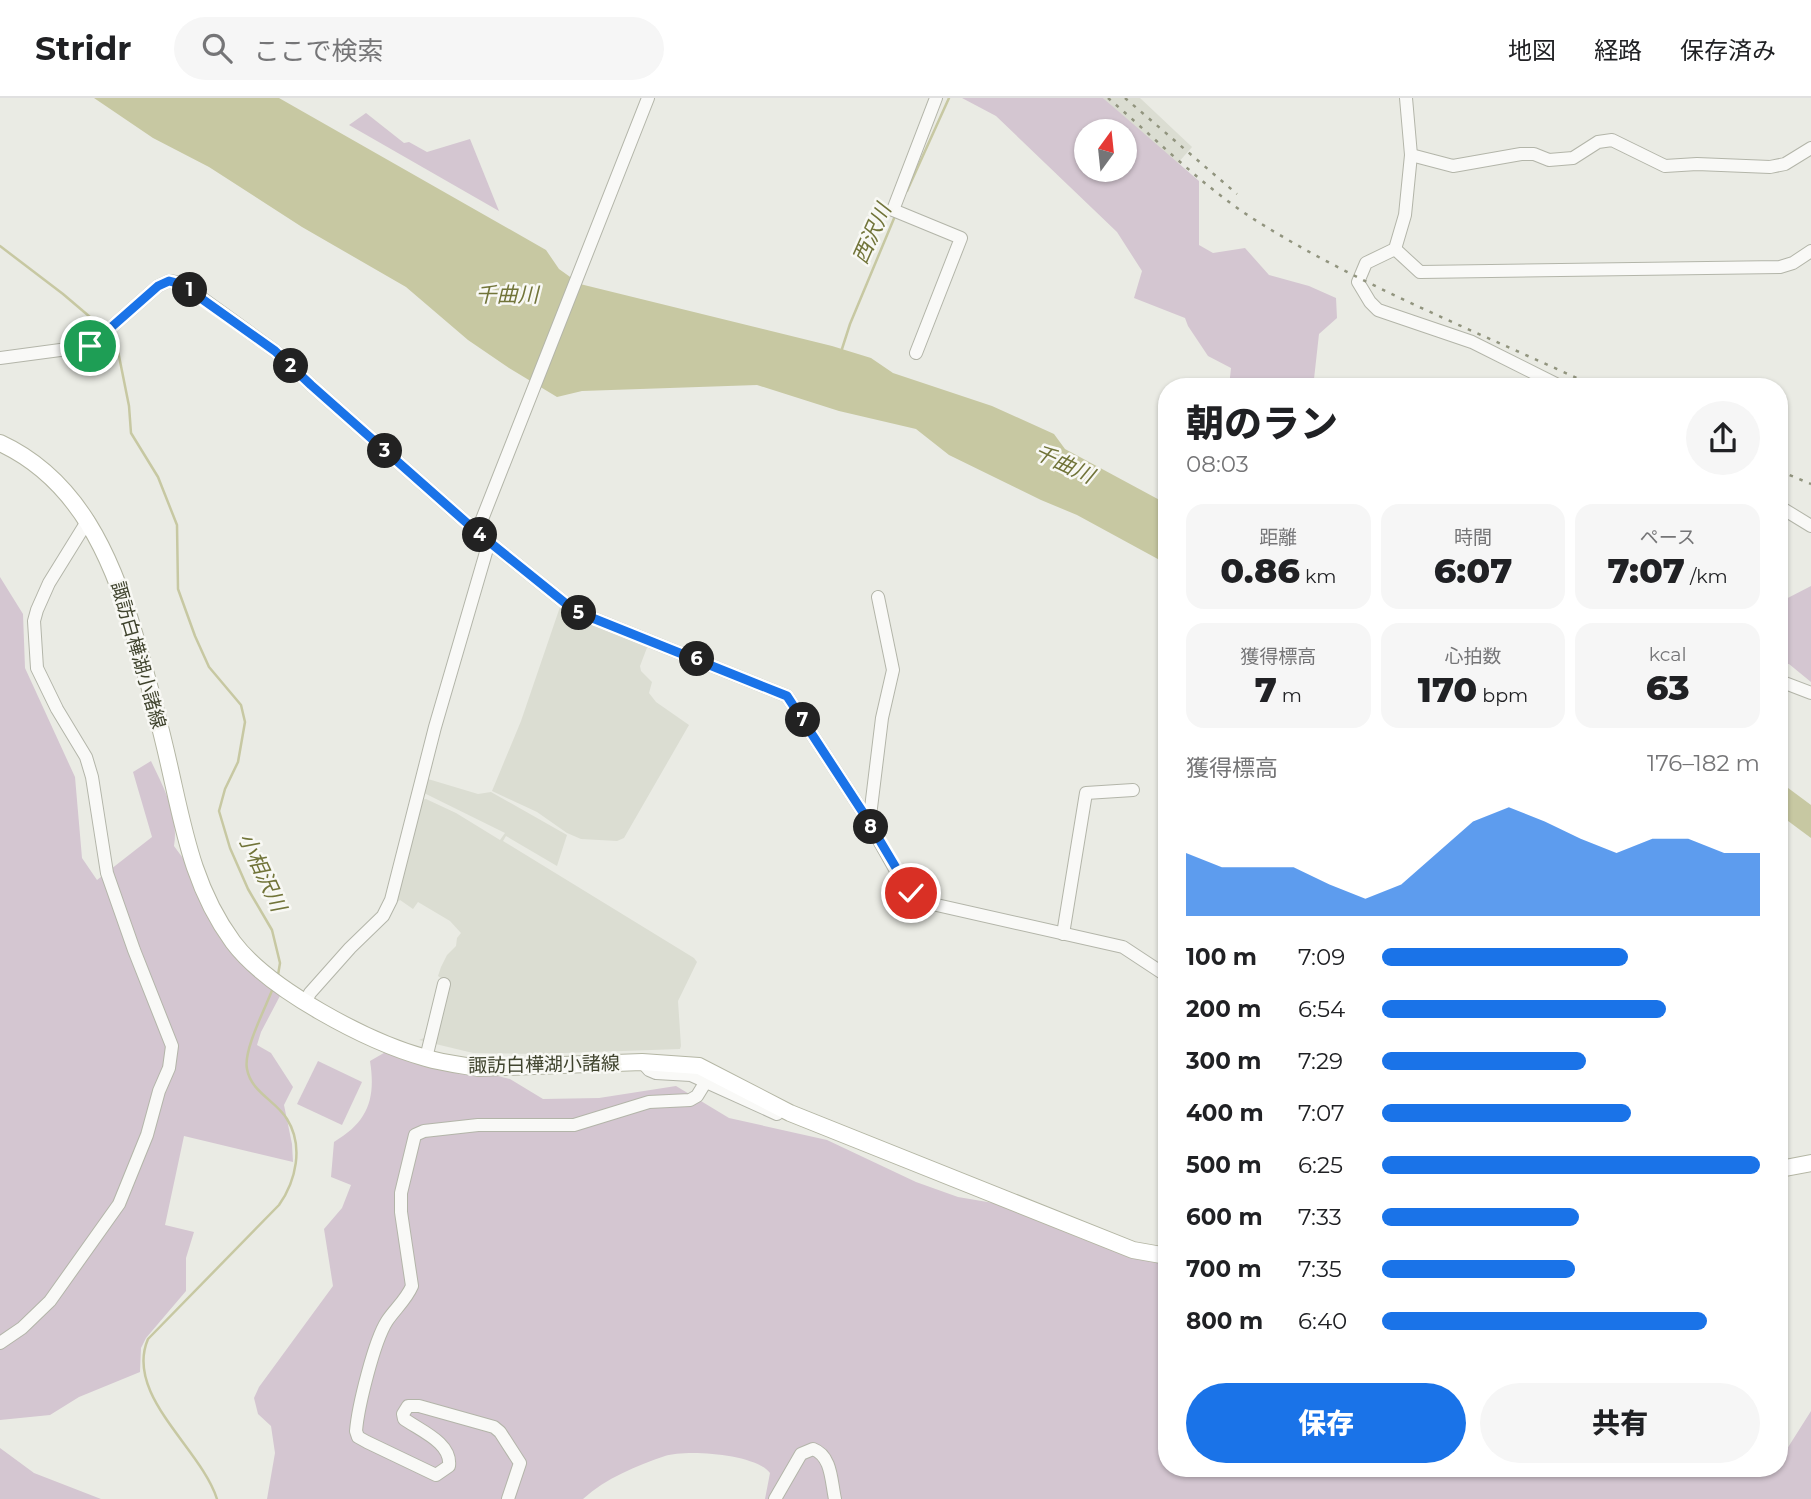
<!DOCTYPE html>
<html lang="ja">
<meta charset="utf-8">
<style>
:root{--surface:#fff;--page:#f6f6f6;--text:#202124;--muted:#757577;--line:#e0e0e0;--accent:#1a73e8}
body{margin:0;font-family:Montserrat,"Noto Sans JP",sans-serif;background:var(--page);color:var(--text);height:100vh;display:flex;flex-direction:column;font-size:26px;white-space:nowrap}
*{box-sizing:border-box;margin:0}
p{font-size:23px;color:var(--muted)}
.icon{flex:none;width:38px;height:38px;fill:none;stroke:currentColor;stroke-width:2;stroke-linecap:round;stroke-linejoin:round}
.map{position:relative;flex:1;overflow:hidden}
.details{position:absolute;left:1158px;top:280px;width:630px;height:1099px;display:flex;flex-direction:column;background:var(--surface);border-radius:28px;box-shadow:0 2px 5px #0004}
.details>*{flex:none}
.needle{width:46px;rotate:15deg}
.controls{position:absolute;left:1074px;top:21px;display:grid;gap:14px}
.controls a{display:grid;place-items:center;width:63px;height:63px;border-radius:50%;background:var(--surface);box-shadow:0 2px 5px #0004;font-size:35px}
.pin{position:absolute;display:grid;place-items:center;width:60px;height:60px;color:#fff;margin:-30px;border:4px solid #fff;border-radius:50%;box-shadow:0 2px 7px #0007}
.km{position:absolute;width:35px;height:35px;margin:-18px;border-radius:50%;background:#222;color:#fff;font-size:19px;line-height:35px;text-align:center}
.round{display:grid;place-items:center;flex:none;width:74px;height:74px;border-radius:37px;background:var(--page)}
.head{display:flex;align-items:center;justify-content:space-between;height:119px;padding:0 28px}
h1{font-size:38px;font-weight:800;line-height:52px}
.metrics{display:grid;grid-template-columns:repeat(3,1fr);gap:10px;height:119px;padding:7px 28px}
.metrics div{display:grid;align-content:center;border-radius:18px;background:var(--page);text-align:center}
.metrics b{font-size:35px;font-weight:800}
.metrics small{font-size:19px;font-weight:400}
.metrics p{font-size:19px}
.chart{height:196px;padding:14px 28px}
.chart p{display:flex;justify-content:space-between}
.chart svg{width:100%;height:126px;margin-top:7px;fill:var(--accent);opacity:.7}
.action{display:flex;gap:14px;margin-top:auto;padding:14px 28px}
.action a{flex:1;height:80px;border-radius:42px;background:var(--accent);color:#fff;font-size:28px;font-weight:800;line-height:80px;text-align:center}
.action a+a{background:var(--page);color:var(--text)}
ul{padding:0 28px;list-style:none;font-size:23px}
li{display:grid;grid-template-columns:112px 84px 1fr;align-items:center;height:52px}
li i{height:18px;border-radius:9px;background:var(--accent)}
header{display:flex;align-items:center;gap:42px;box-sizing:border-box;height:98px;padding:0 35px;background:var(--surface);border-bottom:2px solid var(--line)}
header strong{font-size:33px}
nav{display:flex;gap:38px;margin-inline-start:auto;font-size:24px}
.search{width:490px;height:63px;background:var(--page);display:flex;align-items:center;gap:18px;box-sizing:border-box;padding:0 24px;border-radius:38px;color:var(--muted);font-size:26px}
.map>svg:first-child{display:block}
.built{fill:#dbddd2}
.green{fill:#d4c6d1;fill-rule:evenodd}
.water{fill:#c7c8a2}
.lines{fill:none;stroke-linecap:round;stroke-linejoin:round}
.stream{stroke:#c7c8a2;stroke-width:2.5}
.minor-casing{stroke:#b3b5a9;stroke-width:14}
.major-casing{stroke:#b4b6a4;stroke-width:18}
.minor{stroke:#f9f9f7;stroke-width:12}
.major{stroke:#fff;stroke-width:16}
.rail{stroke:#91947e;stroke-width:2.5;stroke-dasharray:3.5 7;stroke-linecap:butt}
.route-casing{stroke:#fff;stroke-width:14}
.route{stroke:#1a73e8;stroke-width:9}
.labels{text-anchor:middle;stroke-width:5;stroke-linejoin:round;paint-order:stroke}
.street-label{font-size:19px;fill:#3f432d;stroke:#f8f8f4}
.water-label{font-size:21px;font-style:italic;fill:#717439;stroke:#f8f8f4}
</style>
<header>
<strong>Stridr</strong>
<div class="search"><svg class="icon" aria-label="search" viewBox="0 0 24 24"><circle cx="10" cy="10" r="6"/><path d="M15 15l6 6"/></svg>ここで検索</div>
<nav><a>地図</a><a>経路</a><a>保存済み</a></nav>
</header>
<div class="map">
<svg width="1811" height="1401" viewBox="0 0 1811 1401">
<rect width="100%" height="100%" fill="#eaebe4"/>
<g class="built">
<path d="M1103,0H1140L1192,49L1177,66Z"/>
<path d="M561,506L648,547L640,568L641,573L652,584L649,595L656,604L689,627L624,740L617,743L581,741L567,735L537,714L492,693L521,623Z"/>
<path d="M428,681L478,696L491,694L567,737L557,768L506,738L503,743L694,860L697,864L678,903L681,948L680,951L536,956L473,955L419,942L424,940L441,880L438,878L441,869L447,857L456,848L457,840L461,835L450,823L418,804L413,811L400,802L394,807L421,702L426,701L456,715L500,742L505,735L424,695Z"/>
</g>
<g class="green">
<path d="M962,0H1103L1199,83V147L1213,155L1245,150L1269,177L1309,188L1336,200L1337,220L1319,236L1314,281L1304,289H1229L1231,270L1208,258L1188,228L1185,220L1134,200L1142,173L1117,134L996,18ZM1087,33H1125V72H1087Z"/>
<path d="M366,15L404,45L409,44L427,54L470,41L499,113L349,27Z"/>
<path d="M0,479L23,516L25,570L75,679L82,760L97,782L152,739L133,674L151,663C164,690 179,718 174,748L185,763L198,792L281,896L261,934L257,947L271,955L293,989L284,1007L292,1046L293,1064L184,1038L165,1127L194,1134L186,1160V1193L146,1240L141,1250L140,1274L79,1299L50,1317L0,1322Z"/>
<path d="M1811,488V584L1789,566H1780V504Z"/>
<path d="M389,952L510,981L543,1001L599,1000L676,988L729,1020L827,1042L916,1084L958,1099L1005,1107L1082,1141L1167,1165V1370L1772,1371L1780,1370V1362L1811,1313V1401H765L770,1375C756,1356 687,1351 665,1358C636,1368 606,1380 583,1401H267L275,1355L271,1328L258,1316L254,1300L259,1289L333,1188L324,1131L342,1110L351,1087L331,1079L334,1044C368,1024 376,1001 370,963Z"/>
<path d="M318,963L362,984L342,1027L297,1006Z"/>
<path d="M0,1350L34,1375L101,1401H0Z"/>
</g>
<g class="water">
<path d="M94,0H279L546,152L559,171L580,186L832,248L871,260L893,275L992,308L1054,336L1065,351L1167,406V466L1077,417L1041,402L949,357L916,331L839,313L757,287L582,293L557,299L509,270L468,242L406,189L302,129L209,69L153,40Z"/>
<path d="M1780,684L1811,707V740L1780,717Z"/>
</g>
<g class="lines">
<g class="stream">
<path d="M907,93L949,0"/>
<path d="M0,148L63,196L103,230"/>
<path d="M111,237L118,253L129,308L131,335L158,379L177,427L178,491L195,538L209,569L241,607L245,624L238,664L225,691L219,713L230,750L248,791L272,832L280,865L278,877"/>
<path d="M841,254L850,226L895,118"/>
<path d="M217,1401C201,1350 124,1297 148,1241L279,1107C296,1083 304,1048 287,1021C276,1003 251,994 247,971C243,952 266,909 273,890"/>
</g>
<defs>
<g id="minor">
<path d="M1406,0L1411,57L1405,117L1395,151L1366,165L1358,184L1370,204L1378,212L1472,244L1562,289"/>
<path d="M1411,57L1453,68L1521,56H1534L1549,62L1573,60L1598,44L1612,42L1665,68L1697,66L1770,69L1785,66L1811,50"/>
<path d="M1395,151L1420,174L1780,169L1793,165L1811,153"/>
<path d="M916,255L961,140L893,112L936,0"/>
<path d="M0,260L90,248L158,188L169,183L181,185L275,253L311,287L477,434L575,513L787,598L864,716L895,771L919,803L1123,849L1167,878"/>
<path d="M1780,409L1811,428"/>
<path d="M477,434L648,0"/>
<path d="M1785,585L1811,595"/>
<path d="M864,716L871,710L882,620L893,572L878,499"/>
<path d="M1063,836L1086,695L1133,692"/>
<path d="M305,905L310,895L350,850L383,818L391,802L435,629L489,444"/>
<path d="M426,960L444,886"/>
<path d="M642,964L649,972L656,975L691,977L777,1016"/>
<path d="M0,1245L22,1230L50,1203L119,1106L147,1037L159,993L169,970L172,948L134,852L107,775L92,679L86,659L57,611L37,570L34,523L37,512L49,485L88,422"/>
<path d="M508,1401L520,1365L500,1334L494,1329L419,1308H408L403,1316L404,1321C421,1333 452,1345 449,1368L436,1377L367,1344L358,1339L356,1333C358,1309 374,1243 387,1223C395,1211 406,1202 412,1188L401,1114V1095L415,1037L424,1033L478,1027H574L649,1004L690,1002L697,998L705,985"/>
<path d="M775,1401L801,1356L813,1351C832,1358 831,1383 835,1401"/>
</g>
<g id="major">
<path d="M0,345C78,381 112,459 135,538C148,582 160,626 170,671C184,733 194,791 233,844C269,892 368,944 426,960C443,965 461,967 478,970L642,964L699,968L790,1015L1133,1152L1167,1158"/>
<path d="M1780,1071L1811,1065"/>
</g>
</defs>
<use href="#minor" class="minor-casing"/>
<use href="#major" class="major-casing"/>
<use href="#minor" class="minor"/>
<use href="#major" class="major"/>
<g class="rail">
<path d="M1108,0C1155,40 1200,86 1252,120C1357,187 1483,236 1596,289"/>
<path d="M1125,0L1237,96"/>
<path d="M1780,373L1811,386"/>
</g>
</g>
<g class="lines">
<defs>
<path id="route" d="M90,248L158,188L169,183L181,186L275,253L311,287L477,434L575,513L787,598L864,716L911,795"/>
</defs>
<use href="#route" class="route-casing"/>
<use href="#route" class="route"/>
</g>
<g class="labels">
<g class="street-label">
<text transform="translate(139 557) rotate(74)" y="7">諏訪白樺湖小諸線</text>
<text transform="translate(544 966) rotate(-1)" y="7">諏訪白樺湖小諸線</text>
</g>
<g class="water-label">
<text transform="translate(872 136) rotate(-66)" y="7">西沢川</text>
<text x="507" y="204">千曲川</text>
<text transform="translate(1064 366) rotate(25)" y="7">千曲川</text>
<text transform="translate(262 774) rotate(65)" y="7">小相沢川</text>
</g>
</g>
</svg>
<div class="controls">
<a><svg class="needle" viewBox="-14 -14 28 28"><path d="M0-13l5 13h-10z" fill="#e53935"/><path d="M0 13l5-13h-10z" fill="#757577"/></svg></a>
</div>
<div class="pin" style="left:90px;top:248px;background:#1e9e55"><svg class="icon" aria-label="arrive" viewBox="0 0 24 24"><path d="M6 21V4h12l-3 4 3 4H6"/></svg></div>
<div class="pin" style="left:911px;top:795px;background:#d93025"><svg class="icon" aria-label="check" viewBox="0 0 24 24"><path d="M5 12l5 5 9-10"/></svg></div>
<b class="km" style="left:190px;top:192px">1</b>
<b class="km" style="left:291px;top:268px">2</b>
<b class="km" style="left:385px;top:353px">3</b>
<b class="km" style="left:480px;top:437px">4</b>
<b class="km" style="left:579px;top:515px">5</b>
<b class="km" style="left:697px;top:561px">6</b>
<b class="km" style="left:803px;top:622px">7</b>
<b class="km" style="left:871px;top:729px">8</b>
<section class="details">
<div class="head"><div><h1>朝のラン</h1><p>08:03</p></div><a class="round"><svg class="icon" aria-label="share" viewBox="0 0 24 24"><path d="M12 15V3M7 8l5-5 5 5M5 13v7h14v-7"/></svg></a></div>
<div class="metrics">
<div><p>距離</p><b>0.86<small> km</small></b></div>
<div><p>時間</p><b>6:07</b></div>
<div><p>ペース</p><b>7:07<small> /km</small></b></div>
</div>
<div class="metrics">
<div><p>獲得標高</p><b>7<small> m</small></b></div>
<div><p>心拍数</p><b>170<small> bpm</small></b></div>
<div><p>kcal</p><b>63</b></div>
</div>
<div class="chart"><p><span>獲得標高</span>176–182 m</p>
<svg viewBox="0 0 160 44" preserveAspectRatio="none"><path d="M0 44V22L10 27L20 27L30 27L40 33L50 38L60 33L70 22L80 11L90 6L100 11L110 17L120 22L130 17L140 17L150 22L160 22V44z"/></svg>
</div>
<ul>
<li><b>100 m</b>7:09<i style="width:65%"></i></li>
<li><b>200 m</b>6:54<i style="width:75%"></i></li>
<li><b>300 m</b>7:29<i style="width:54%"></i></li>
<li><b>400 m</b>7:07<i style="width:66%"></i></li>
<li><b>500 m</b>6:25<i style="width:100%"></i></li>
<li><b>600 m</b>7:33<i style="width:52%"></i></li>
<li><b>700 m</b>7:35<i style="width:51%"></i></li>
<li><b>800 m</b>6:40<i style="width:86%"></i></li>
</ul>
<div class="action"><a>保存</a><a>共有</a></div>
</section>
</div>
